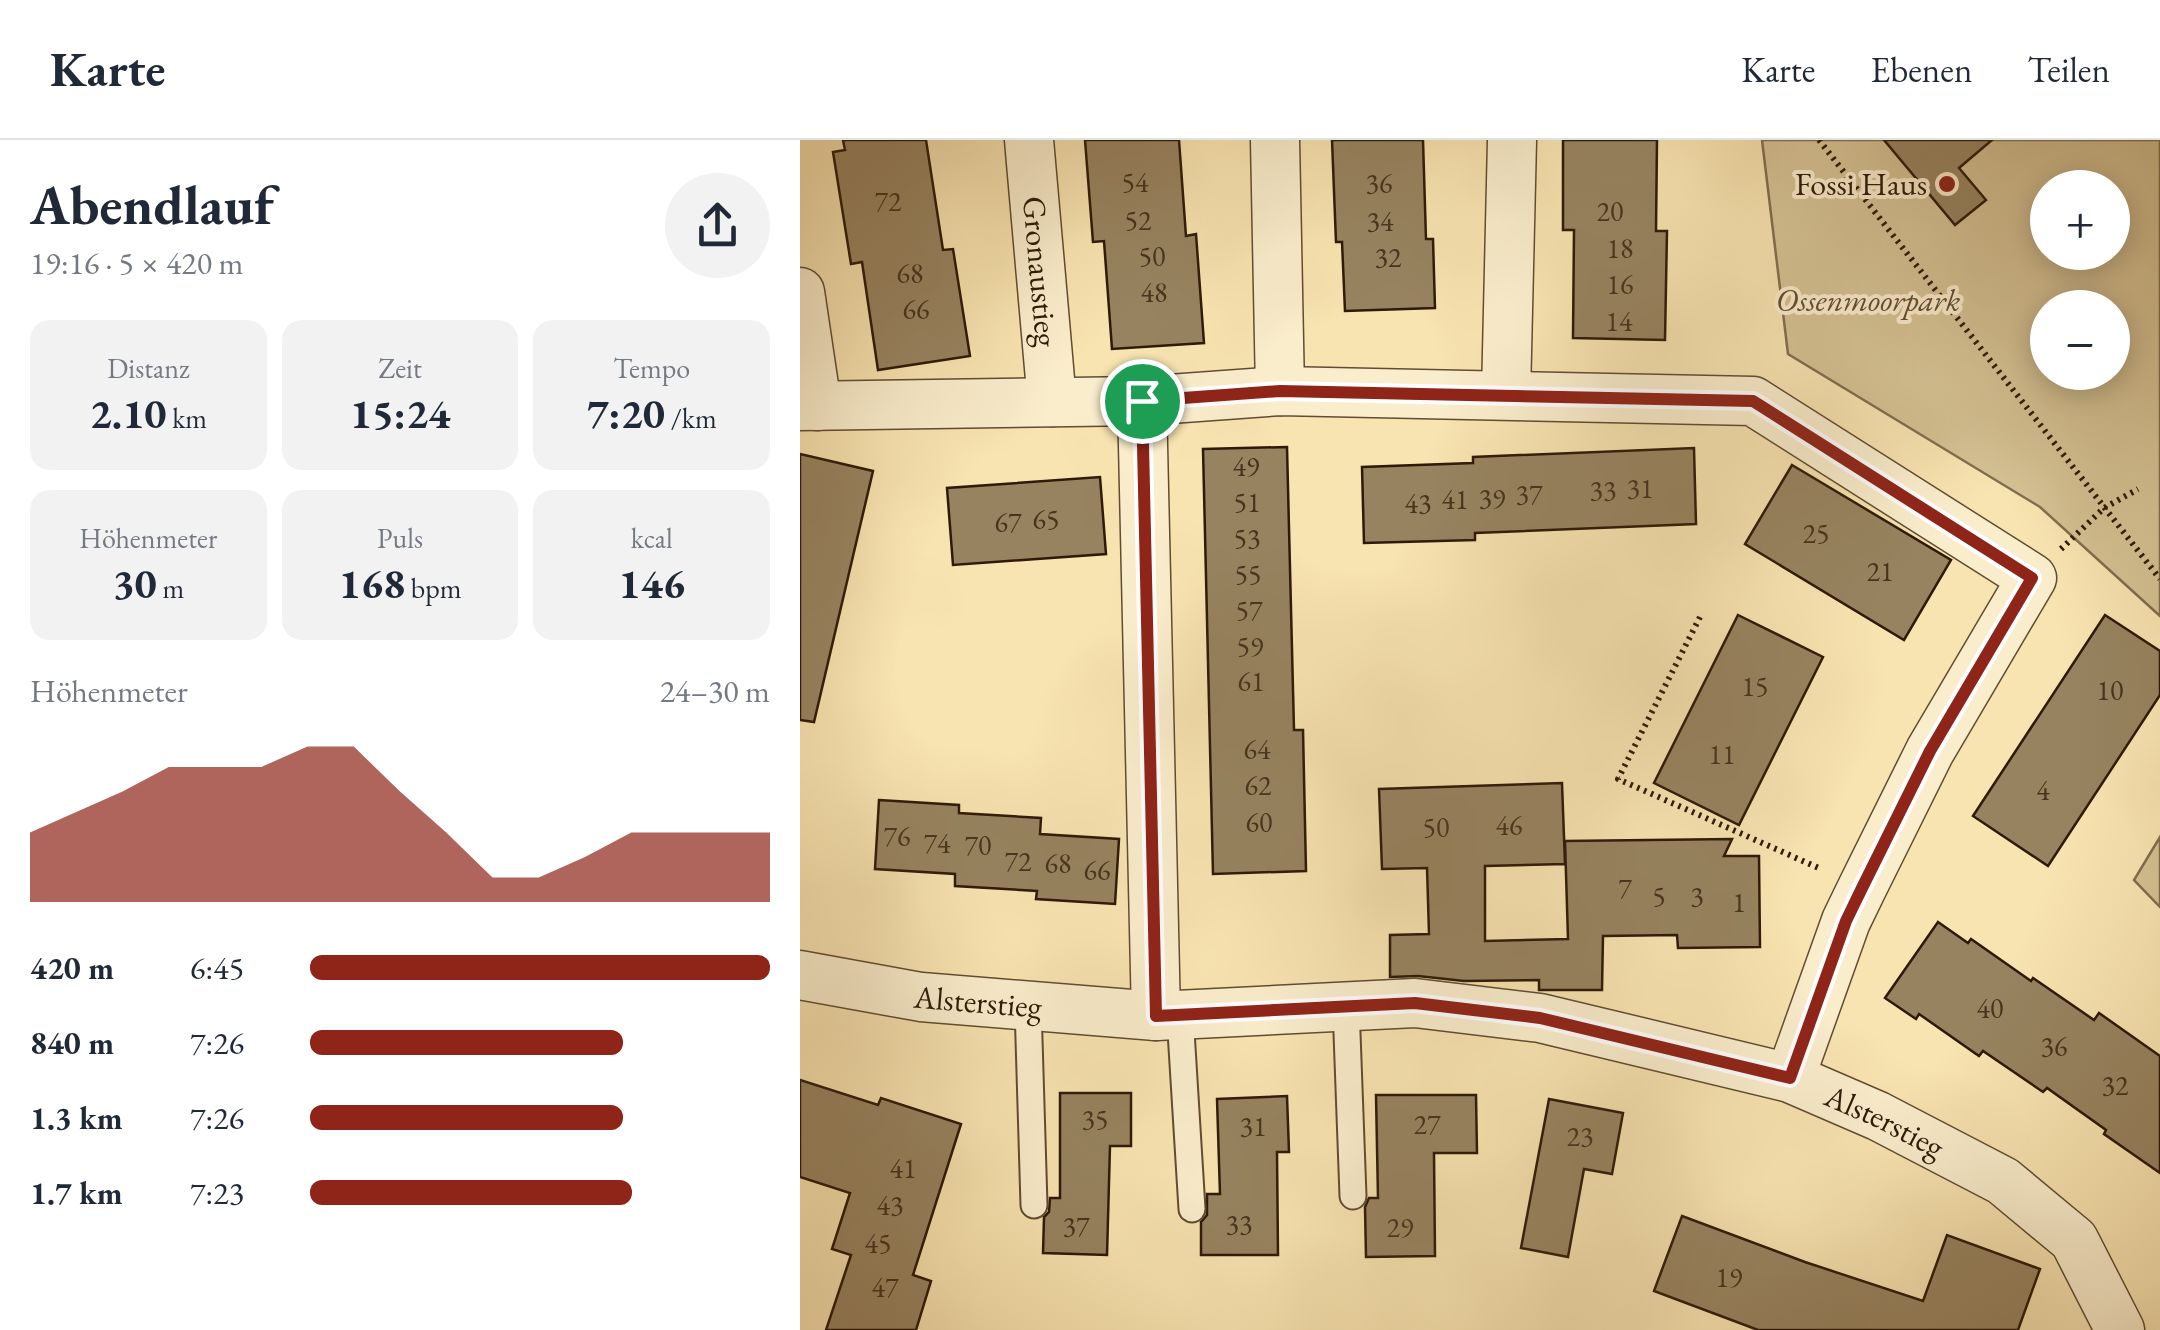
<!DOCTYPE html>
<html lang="de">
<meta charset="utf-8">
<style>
:root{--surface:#fff;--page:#f2f2f3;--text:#1f2937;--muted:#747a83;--line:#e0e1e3;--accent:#8f2418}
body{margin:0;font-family:"EB Garamond",serif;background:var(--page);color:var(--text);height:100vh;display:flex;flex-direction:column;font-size:38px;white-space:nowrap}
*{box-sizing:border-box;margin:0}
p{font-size:32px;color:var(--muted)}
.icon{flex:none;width:55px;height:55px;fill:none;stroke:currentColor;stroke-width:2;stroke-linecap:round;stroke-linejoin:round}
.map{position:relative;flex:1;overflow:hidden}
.details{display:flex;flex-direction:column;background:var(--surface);width:800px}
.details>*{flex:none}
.tools{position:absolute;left:1230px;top:30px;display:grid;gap:20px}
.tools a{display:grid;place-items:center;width:100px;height:100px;border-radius:50%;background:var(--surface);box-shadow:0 5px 25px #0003;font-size:50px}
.pin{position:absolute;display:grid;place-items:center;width:85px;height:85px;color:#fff;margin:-42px;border:5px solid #fff;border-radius:50%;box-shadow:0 2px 10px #0007}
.round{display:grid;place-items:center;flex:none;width:105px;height:105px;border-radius:52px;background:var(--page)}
.overview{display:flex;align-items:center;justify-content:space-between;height:170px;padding:0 30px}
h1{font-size:55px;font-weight:700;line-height:75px}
.metrics{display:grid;grid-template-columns:repeat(3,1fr);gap:15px;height:170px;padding:10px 30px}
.metrics div{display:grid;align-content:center;border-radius:20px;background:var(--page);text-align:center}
.metrics b{font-size:42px;font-weight:700}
.metrics small{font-size:28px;font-weight:400}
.metrics p{font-size:28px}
.chart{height:280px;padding:20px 30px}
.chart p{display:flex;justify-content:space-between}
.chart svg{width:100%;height:180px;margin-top:10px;fill:var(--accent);opacity:.7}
ul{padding:0 30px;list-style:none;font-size:32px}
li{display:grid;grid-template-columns:160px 120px 1fr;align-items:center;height:75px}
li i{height:25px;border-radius:12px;background:var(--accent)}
header{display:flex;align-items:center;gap:60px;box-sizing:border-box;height:140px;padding:0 50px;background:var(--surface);border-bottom:2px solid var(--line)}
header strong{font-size:48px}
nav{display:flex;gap:55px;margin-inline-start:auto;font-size:35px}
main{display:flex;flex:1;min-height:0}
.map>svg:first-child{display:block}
.green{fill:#d5c294;stroke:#816e4e;stroke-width:2.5;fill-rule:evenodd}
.building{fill:#978360;stroke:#2d1a08;stroke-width:2.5}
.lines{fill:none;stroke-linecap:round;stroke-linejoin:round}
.service-casing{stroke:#604c32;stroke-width:29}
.minor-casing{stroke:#604c32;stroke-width:51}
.path{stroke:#2d1a08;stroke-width:6;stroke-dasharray:2.5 5;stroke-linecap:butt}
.service{stroke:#faedcc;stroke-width:25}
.minor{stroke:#faedcc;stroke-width:48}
.route-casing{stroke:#fff;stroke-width:20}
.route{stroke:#8f2418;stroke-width:12}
.poi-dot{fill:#8f2418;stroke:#faedcc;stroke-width:4}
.labels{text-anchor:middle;stroke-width:8;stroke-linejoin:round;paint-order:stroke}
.number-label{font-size:28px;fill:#48341e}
.poi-label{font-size:32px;fill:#2d1a08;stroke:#faedcc;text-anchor:end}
.street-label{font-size:32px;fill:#2d1a08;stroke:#faedcc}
.park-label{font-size:32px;font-style:italic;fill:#5f4c32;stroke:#faedcc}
</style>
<header>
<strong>Karte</strong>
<nav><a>Karte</a><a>Ebenen</a><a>Teilen</a></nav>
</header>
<main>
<section class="details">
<div class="overview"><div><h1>Abendlauf</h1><p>19:16 · 5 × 420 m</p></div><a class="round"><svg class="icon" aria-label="share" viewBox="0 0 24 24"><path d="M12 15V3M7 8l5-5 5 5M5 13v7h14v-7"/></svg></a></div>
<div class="metrics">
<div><p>Distanz</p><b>2.10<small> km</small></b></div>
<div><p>Zeit</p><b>15:24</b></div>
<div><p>Tempo</p><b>7:20<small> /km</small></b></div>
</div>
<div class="metrics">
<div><p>Höhenmeter</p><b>30<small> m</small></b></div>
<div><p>Puls</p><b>168<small> bpm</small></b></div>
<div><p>kcal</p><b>146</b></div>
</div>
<div class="chart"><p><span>Höhenmeter</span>24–30 m</p>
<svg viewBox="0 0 160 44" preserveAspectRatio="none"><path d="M0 44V27L10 22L20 17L30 11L40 11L50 11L60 6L70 6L80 17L90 27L100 38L110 38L120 33L130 27L140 27L150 27L160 27V44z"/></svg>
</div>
<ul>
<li><b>420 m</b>6:45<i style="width:100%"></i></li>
<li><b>840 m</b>7:26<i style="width:68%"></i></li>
<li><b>1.3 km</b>7:26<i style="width:68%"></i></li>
<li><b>1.7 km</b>7:23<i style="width:70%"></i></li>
</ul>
</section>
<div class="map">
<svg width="1360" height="1190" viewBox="0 0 1360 1190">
<rect width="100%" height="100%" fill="#f8e4b1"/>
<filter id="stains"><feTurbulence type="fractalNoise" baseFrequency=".002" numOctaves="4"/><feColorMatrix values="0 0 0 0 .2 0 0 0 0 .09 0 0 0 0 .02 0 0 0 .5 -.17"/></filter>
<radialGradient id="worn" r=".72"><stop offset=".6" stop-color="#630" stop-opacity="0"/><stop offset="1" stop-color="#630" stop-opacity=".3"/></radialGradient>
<g class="green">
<path d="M962,0H1360V476L1240,367L988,214ZM1248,48H1312V112H1248ZM1248,168H1312V232H1248Z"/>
<path d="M1360,697V767L1334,740Z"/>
</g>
<g class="building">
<path d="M43,0H126L143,110L153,109L170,216L78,230L62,122L51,124L33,12L45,10Z"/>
<path d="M285,0H379L386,96L396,94L404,203L312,209L304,101L293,102Z"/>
<path d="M532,0H623L626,99H633L635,168L545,171L542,102H536Z"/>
<path d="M763,0H857L856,91H867L865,200L773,198L774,90H763Z"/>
<path d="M1084,0H1192L1159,28L1186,60L1155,85Z"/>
<path d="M487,307L494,590H503L506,731L413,734L403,309Z"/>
<path d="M894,308L896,384L675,393V400L564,403L562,327L673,323V317Z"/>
<path d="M0,314L73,331L14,582L0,580Z"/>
<path d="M992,325L1151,420L1104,500L945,404Z"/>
<path d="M300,337L306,414L153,425L147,348Z"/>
<path d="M938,475L1023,517L939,685L854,643Z"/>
<path d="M1305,475L1360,511V555L1248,726L1173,676Z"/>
<path d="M762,643L765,724L685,726V801L768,799L765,701L932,699L924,716H959L960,807L878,808L877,795L803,796L802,850H739V840L664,841L618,836L590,837V795L629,794L627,728L582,729L579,649Z"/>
<path d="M79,660L159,665V673L241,678L240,694L319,699L315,764L236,759L237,751L155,746V734L75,729Z"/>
<path d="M1138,782L1168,803L1171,799L1231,841L1233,838L1294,880L1299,873L1360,916V1033L1304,994L1306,990L1247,948L1243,952L1183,911L1179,916L1119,874L1116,879L1085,858Z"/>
<path d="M0,940L78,965L81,958L161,984L113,1135L131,1141L116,1190H26L51,1115L32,1109L50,1053L0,1037Z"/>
<path d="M260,953H331V1006H310L307,1115L243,1113L244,1077L249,1072L250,1058H260Z"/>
<path d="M576,955H676L677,1013H634L635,1116L566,1117L565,1067L569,1058H578Z"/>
<path d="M487,956L489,1012H477L478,1115H401V1082L407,1075V1054H420L417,959Z"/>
<path d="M749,959L823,973L812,1034L784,1029L768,1117L721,1108Z"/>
<path d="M882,1076L1005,1122L1123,1161L1147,1095L1240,1129L1218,1190H958L854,1151Z"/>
</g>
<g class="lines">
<defs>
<g id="service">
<path d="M228,866L234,1065"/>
<path d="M546,866L553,1056"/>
<path d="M380,875L392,1069"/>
</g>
<g id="minor">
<path id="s1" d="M229,0L252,262"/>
<path d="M475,0L480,251"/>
<path d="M0,152L17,266"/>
<path d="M706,255L712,0"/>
<path d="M342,261L356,876"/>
<path d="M0,266L342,261L480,251L953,261L1232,438L1130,611L1062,748L1046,781L990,938"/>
<path id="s2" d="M0,835L121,857L356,876L615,863L740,878L990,938L1078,976L1203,1041L1274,1100L1320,1190"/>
</g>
</defs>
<use href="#service" class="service-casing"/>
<use href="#minor" class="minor-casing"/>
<g class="path">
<path d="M1019,0L1360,439"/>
<path d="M1261,409L1304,368L1338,349"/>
<path d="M900,477L818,639L1021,729"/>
</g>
<use href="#service" class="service"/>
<use href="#minor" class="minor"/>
</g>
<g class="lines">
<defs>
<path id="route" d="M480,251L953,261L1232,438L1130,611L1062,748L1046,781L990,938L740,878L615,863L356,876L342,261Z"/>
</defs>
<use href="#route" class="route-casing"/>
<use href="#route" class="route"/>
</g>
<circle class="poi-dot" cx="1147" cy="44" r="10"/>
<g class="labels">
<g class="number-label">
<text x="335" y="52">54</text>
<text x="579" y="53">36</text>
<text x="88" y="71">72</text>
<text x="810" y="81">20</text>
<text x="338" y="90">52</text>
<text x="580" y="91">34</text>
<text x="820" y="118">18</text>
<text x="352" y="126">50</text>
<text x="588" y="127">32</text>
<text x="110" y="143">68</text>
<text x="820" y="154">16</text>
<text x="354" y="162">48</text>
<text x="116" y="179">66</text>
<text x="819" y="191">14</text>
<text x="446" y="336">49</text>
<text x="840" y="358">31</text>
<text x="803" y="360">33</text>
<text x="729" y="364">37</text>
<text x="692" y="368">39</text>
<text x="655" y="369">41</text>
<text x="447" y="372">51</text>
<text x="618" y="373">43</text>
<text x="246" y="389">65</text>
<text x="208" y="392">67</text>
<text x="1016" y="403">25</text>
<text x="447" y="408">53</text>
<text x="1080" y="441">21</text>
<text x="448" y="444">55</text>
<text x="449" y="480">57</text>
<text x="450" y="516">59</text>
<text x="451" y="551">61</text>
<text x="955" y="556">15</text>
<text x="1310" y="560">10</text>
<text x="457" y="619">64</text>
<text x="922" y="624">11</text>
<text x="458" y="655">62</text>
<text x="1243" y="660">4</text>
<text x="459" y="692">60</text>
<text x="709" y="695">46</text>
<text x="636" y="697">50</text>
<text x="97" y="706">76</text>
<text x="137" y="713">74</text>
<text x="178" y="715">70</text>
<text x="218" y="731">72</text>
<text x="258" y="733">68</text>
<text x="297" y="740">66</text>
<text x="825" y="758">7</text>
<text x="859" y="766">5</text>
<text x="897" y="766">3</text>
<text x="939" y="772">1</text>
<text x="1190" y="878">40</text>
<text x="1254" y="916">36</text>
<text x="1315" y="955">32</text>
<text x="295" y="989">35</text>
<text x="627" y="994">27</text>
<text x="453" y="996">31</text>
<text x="780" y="1006">23</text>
<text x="103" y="1038">41</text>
<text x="90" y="1075">43</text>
<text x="439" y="1094">33</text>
<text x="276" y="1096">37</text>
<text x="600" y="1097">29</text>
<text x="78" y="1113">45</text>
<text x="929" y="1147">19</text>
<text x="85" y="1157">47</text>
</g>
<g class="poi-label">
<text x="1127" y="55">Fossi Haus</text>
</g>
<g class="street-label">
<text dy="11" stroke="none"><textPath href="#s1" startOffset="132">Gronaustieg</textPath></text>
<text dy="11" stroke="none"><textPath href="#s2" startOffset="180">Alsterstieg</textPath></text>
<text dy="11" stroke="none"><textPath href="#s2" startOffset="1105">Alsterstieg</textPath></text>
</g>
<g class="park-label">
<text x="1068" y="171">Ossenmoorpark</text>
</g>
</g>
<rect width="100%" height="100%" filter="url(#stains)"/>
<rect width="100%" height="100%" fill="url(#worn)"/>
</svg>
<div class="tools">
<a>+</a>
<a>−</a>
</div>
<div class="pin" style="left:342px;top:261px;background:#1e9e55"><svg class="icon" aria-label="arrive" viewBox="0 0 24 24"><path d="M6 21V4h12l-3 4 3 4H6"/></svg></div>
</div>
</main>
